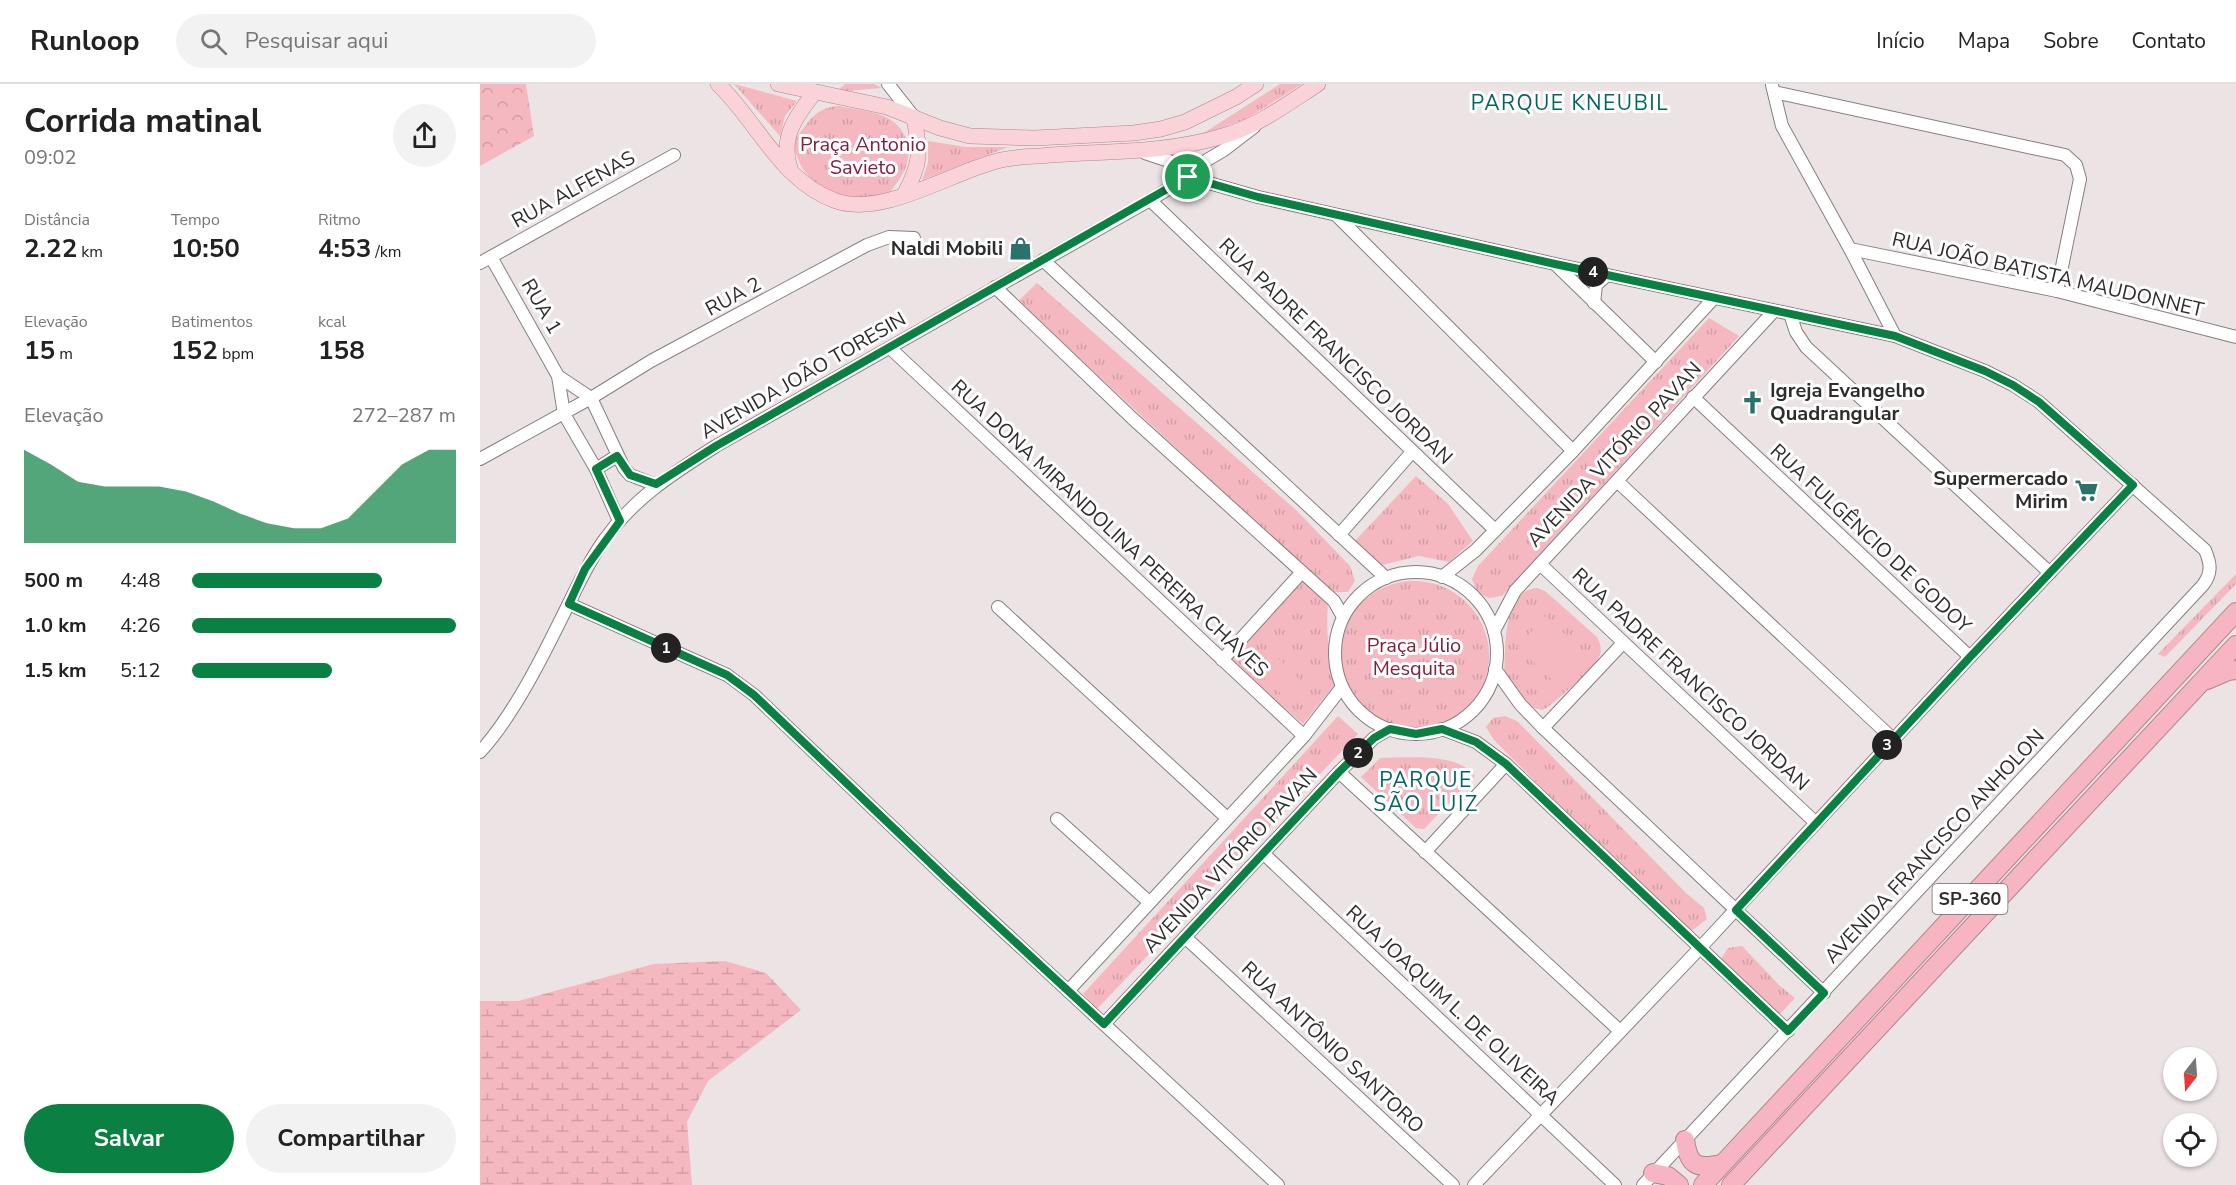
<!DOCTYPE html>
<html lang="pt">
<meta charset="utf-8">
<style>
:root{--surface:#fff;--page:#f2f2f2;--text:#222;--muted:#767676;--line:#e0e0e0;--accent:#0b8043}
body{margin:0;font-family:"Nunito Sans",sans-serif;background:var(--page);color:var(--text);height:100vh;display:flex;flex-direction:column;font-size:22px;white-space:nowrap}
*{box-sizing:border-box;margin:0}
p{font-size:20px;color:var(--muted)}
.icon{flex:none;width:33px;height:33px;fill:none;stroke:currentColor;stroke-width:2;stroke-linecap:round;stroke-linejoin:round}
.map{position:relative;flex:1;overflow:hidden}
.drawer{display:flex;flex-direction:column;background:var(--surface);width:480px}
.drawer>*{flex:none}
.needle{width:39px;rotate:197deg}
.fabs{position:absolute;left:1683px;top:963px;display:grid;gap:12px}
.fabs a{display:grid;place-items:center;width:54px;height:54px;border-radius:50%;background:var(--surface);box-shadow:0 2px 4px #0004;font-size:30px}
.pin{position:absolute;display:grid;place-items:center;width:51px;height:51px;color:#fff;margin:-26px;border:3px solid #fff;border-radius:50%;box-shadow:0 2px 6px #0007}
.km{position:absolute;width:30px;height:30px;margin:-15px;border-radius:50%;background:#222;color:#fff;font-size:16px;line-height:30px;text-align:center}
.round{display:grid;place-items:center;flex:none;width:63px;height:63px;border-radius:32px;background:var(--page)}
.summary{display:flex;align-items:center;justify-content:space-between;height:102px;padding:0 24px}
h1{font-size:33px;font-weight:700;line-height:45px}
.stats{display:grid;grid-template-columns:repeat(3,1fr);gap:9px;height:102px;padding:6px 24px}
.stats div{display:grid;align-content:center}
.stats b{font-size:26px;font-weight:700}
.stats small{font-size:16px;font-weight:400}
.stats p{font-size:16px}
.chart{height:168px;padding:12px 24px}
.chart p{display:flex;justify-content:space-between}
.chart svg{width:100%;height:108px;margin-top:6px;fill:var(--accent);opacity:.7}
.cta{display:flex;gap:12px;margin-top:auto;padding:12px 24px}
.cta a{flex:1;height:69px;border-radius:36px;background:var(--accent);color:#fff;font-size:24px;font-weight:700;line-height:69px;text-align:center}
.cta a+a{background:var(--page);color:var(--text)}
ul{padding:0 24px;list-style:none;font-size:20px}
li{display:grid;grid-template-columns:96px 72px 1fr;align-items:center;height:45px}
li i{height:15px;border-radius:8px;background:var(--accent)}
header{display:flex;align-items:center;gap:36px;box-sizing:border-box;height:84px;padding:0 30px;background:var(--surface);border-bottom:2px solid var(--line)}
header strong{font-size:28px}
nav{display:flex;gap:33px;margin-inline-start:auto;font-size:21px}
.search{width:420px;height:54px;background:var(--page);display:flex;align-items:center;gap:15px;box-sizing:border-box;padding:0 21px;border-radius:33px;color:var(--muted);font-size:22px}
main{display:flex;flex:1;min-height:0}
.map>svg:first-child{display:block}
.grass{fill:url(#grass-tufts)}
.forest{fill:url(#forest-crowns)}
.wetland{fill:url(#wetland-marsh)}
.pitch{fill:#f5b7c0}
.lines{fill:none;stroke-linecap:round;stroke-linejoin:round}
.minor-casing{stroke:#867e7f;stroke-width:14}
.major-casing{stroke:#b0858c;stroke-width:16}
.highway-casing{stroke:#b0858c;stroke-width:20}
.minor{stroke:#fff;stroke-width:12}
.major{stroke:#fad3d9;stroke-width:15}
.highway{stroke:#f6b5c0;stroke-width:18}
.route-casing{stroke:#fff;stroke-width:12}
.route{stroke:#0b8043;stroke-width:8}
.labels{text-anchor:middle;stroke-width:6;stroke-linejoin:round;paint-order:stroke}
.shield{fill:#fff;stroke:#6d6b6b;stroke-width:1.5}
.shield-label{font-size:18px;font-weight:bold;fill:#2f2c2c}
.park-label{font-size:20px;fill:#7f213b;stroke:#fff}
.street-label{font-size:20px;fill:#2f2c2c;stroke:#fff}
.poi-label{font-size:20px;font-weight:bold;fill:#2f2c2c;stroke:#fff;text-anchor:end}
.neighbourhood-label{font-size:21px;letter-spacing:1.5px;fill:#006660;stroke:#fff}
</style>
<header>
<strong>Runloop</strong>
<div class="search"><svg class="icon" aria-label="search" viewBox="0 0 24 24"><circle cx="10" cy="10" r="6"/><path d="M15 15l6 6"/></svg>Pesquisar aqui</div>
<nav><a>Início</a><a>Mapa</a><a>Sobre</a><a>Contato</a></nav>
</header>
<main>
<section class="drawer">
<div class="summary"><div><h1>Corrida matinal</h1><p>09:02</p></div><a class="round"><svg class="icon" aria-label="share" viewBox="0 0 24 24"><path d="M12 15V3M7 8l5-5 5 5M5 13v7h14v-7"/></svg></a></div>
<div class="stats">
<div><p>Distância</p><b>2.22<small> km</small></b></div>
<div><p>Tempo</p><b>10:50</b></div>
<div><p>Ritmo</p><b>4:53<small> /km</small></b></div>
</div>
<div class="stats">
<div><p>Elevação</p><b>15<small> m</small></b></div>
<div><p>Batimentos</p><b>152<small> bpm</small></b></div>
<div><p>kcal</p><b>158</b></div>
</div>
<div class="chart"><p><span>Elevação</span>272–287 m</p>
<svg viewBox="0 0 160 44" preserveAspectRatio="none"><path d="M0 44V6L10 12L20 19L30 21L40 21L50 21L60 23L70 27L80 32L90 36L100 38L110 38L120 34L130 23L140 12L150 6L160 6V44z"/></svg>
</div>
<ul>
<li><b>500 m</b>4:48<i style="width:72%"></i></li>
<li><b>1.0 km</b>4:26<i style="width:100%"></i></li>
<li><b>1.5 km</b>5:12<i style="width:53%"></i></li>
</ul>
<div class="cta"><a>Salvar</a><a>Compartilhar</a></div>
</section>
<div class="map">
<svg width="1756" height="1101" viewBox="0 0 1756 1101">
<defs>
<pattern id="grass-tufts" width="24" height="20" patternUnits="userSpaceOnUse" patternTransform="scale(1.5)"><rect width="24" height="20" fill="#f5b7c0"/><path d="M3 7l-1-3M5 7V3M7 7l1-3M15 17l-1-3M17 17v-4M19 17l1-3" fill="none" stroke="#d29ea5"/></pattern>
<pattern id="forest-crowns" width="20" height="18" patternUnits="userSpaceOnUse" patternTransform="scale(1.5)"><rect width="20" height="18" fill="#f5b7c0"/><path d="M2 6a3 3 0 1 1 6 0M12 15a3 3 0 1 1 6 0" fill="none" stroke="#d29ea5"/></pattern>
<pattern id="wetland-marsh" width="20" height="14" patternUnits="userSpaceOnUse" patternTransform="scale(1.5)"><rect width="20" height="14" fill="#f5b7c0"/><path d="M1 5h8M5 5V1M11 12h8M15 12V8" fill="none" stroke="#d29ea5"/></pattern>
</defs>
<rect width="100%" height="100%" fill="#ece3e4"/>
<g class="grass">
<path d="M254,0L317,17L305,32L300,52Z"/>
<path d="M365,0H394L402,4L356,8Z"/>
<path d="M800,0H822L766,35L719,52Z"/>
<path d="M359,22C376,26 402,27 415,39C435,57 431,81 416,100C413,103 410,109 407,110C403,112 397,113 393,114C367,120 327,102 318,75C317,71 314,66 314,62C315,55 321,47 325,42C334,29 344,23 359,22Z"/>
<path d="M448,57L486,63H528L442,96L448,79Z"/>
<path d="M557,199L816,426L870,482L875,497L868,508H851L538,217Z"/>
<path d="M1229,234L1259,252L1022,512L1009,514L997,508L992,495L998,482Z"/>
<path d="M936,392L968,420L993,457L969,478L939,472L902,481L875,457Z"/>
<path d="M1756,490V500L1685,573L1678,570Z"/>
<path d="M823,496L848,519C846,547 848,572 856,599L823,640L749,574Z"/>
<circle cx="934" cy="572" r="75"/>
<path d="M1057,504L1065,507L1117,553C1120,559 1122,564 1120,571C1115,583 1074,620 1063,626L1053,624L1024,593C1026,567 1021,507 1057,504Z"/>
<path d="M858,632L878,650L617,925L603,910Z"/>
<path d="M1025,632L1037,637L1206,809L1224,824L1227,835L1208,850L1014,656L1006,643L1013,634Z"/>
<path d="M900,674C927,674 977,668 995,692L944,745L936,744L881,693Z"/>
<path d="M1262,862L1300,902L1315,914L1298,932L1240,877L1248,864Z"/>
</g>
<path class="forest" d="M0,0H46L54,52L0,82Z"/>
<path class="wetland" d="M245,877L286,889L321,926L228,997L207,1038L212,1101H0V917H38L174,880Z"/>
<g class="pitch">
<path d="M1066,532L1111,575L1082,605L1037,563Z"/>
<path d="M797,573L829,605L814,622L782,592Z"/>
</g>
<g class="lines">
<defs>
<g id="minor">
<path d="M408,0L434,33"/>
<path d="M1292,1L1302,42L1370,165L1415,252"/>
<path d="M1294,8L1585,71L1596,81L1600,95L1577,207"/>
<path d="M665,69L689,77L708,93L778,113L1075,180L1415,252L1505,287L1533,301L1559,318L1725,466C1731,480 1732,489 1723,501L1163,1101"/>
<path d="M670,116L1015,446"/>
<path d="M856,131L1093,367"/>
<path d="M1370,165L1577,207L1756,253"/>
<path d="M11,173L78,292L84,330L116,385L139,437"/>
<path d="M563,176L906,494"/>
<path d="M0,179L194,71"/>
<path d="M1076,181L1176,278"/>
<path d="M515,203L652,334L854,517L863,533"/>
<path d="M1114,219L1116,201L1127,191"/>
<path d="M1310,230L1316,248L1326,263L1570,489"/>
<path d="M410,264L824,652"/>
<path d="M78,292L111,314L144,384L150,391L176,401"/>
<path d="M1213,313L1490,573"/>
<path d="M0,375L111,314L171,277L387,161L409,153L434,154"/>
<path d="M116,385L137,372"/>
<path d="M1137,397L1413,655"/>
<path d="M859,451L932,368"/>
<path d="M1060,480L1336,739"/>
<circle cx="936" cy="569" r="81"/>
<path d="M962,493L996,466L1093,367L1234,214"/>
<path d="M89,520L247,591L274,611L467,795L798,1101"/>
<path d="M518,523L747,734"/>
<path d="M1014,547L1035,507L1294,227"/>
<path d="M742,576L822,488"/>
<path d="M1015,585L1040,620L1063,644L1344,909"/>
<path d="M1063,644L1143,559"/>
<path d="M962,645L996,658L1026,680L1308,947"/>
<path d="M0,668C35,630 66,566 89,519C100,497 110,475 125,455C155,413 194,389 236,362L670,116L708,93L727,76L744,66L774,43"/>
<path d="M859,688L1140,947"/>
<path d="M577,735L669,818"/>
<path d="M945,768L1026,680"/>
<path d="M784,770L1135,1101"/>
<path d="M706,854L973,1101"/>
<path d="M588,907L824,652L862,603"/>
<path d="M624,940L859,688L894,654L910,645"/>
<path d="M994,1101L1220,864L1490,573L1653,401"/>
</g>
<g id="major">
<path d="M238,0C277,37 301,98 356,117C403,133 470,89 517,77C534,72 553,73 571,71C628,67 688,69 743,52C778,42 807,20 838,0"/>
<path d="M298,0L407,23L460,44L490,52L555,54L654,49L681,45L705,38L756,13L776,0"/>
<path d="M310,84C300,53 316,32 335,8"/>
<path d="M424,111C442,78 440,69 434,33"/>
</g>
<g id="highway">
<path d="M1727,596L1748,587L1756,586"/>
<path d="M1205,1056C1209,1082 1216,1085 1242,1080"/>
<path d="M1173,1089L1188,1092L1199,1101"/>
<path d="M1223,1101L1756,528"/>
<path d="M1251,1101L1756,561"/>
</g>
</defs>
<use href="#minor" class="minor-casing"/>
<use href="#major" class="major-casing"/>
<use href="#highway" class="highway-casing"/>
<use href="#minor" class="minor"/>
<use href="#major" class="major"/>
<use href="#highway" class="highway"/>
</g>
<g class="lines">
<defs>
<path id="route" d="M708,93L778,113L1075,180L1415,252L1505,287L1533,301L1559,318L1653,401L1490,573L1256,826L1344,909L1308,947L1026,680L996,658L962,645L936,650L910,645L894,654L859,688L624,940L467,795L274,611L247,591L89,520L105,485L140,437L116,385L137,372L150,391L176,400L236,362Z"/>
</defs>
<use href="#route" class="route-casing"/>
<use href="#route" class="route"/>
</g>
<defs>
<symbol id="shop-bare" viewBox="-9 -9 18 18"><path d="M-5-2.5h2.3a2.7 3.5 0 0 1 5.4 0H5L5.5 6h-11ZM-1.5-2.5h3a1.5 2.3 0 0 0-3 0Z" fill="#2a736d" stroke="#fff" stroke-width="2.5" paint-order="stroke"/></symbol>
<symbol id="church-bare" viewBox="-9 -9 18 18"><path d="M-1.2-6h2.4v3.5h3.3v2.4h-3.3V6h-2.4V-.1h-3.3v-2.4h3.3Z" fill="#2a736d" stroke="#fff" stroke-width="2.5" paint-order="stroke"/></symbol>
<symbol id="supermarket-bare" viewBox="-9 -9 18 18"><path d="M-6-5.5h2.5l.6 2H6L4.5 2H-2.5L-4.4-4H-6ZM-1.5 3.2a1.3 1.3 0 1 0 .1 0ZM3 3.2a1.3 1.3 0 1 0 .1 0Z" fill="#2a736d" stroke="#fff" stroke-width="2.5" paint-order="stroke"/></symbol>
</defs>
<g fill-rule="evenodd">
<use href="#shop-bare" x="524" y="148" width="33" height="33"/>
<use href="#church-bare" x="1256" y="302" width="33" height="33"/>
<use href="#supermarket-bare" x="1590" y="390" width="33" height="33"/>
</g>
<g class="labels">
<rect class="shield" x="1452.5" y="800" width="75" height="30" rx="4.5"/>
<g class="shield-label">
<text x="1490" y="821">SP-360</text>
</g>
<g class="park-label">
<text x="383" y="67">Praça Antonio<tspan x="383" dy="23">Savieto</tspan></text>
<text x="934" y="568">Praça Júlio<tspan x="934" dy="23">Mesquita</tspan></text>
</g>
<g class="street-label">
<text transform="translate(93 105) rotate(-29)" y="7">RUA ALFENAS</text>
<text transform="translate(1568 190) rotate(13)" y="7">RUA JOÃO BATISTA MAUDONNET</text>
<text transform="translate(253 212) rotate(-28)" y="7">RUA 2</text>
<text transform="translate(62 222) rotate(60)" y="7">RUA 1</text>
<text transform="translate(856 267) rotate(44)" y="7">RUA PADRE FRANCISCO JORDAN</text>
<text transform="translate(323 291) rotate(-30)" y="7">AVENIDA JOÃO TORESIN</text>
<text transform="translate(1134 370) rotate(-47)" y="7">AVENIDA VITÓRIO PAVAN</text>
<text transform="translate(630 444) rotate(43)" y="7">RUA DONA MIRANDOLINA PEREIRA CHAVES</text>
<text transform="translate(1391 454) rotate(43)" y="7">RUA FULGÊNCIO DE GODOY</text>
<text transform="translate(1211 595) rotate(43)" y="7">RUA PADRE FRANCISCO JORDAN</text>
<text transform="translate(1454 762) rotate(-47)" y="7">AVENIDA FRANCISCO ANHOLON</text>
<text transform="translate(750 776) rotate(-47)" y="7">AVENIDA VITÓRIO PAVAN</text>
<text transform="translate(973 921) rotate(43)" y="7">RUA JOAQUIM L. DE OLIVEIRA</text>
<text transform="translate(853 963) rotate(43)" y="7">RUA ANTÔNIO SANTORO</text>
</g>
<g class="poi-label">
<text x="523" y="171">Naldi Mobili</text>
<text x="1290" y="313" text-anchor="start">Igreja Evangelho<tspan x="1290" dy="23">Quadrangular</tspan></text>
<text x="1588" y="401">Supermercado<tspan x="1588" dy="23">Mirim</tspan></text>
</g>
<g class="neighbourhood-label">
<text x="1090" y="26">PARQUE KNEUBIL</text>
<text x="946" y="703">PARQUE<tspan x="946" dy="24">SÃO LUIZ</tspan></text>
</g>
</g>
</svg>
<div class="fabs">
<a><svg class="needle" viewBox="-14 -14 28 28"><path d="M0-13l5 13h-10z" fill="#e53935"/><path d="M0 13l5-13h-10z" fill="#767676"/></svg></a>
<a><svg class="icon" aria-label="locate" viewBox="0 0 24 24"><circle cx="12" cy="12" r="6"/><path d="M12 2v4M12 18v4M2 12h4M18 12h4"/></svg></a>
</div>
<div class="pin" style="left:708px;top:93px;background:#1e9e55"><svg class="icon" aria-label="arrive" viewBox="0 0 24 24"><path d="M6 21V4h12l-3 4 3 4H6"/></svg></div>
<b class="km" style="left:186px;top:564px">1</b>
<b class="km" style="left:878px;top:669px">2</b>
<b class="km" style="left:1407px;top:661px">3</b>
<b class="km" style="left:1113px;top:188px">4</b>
</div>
</main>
